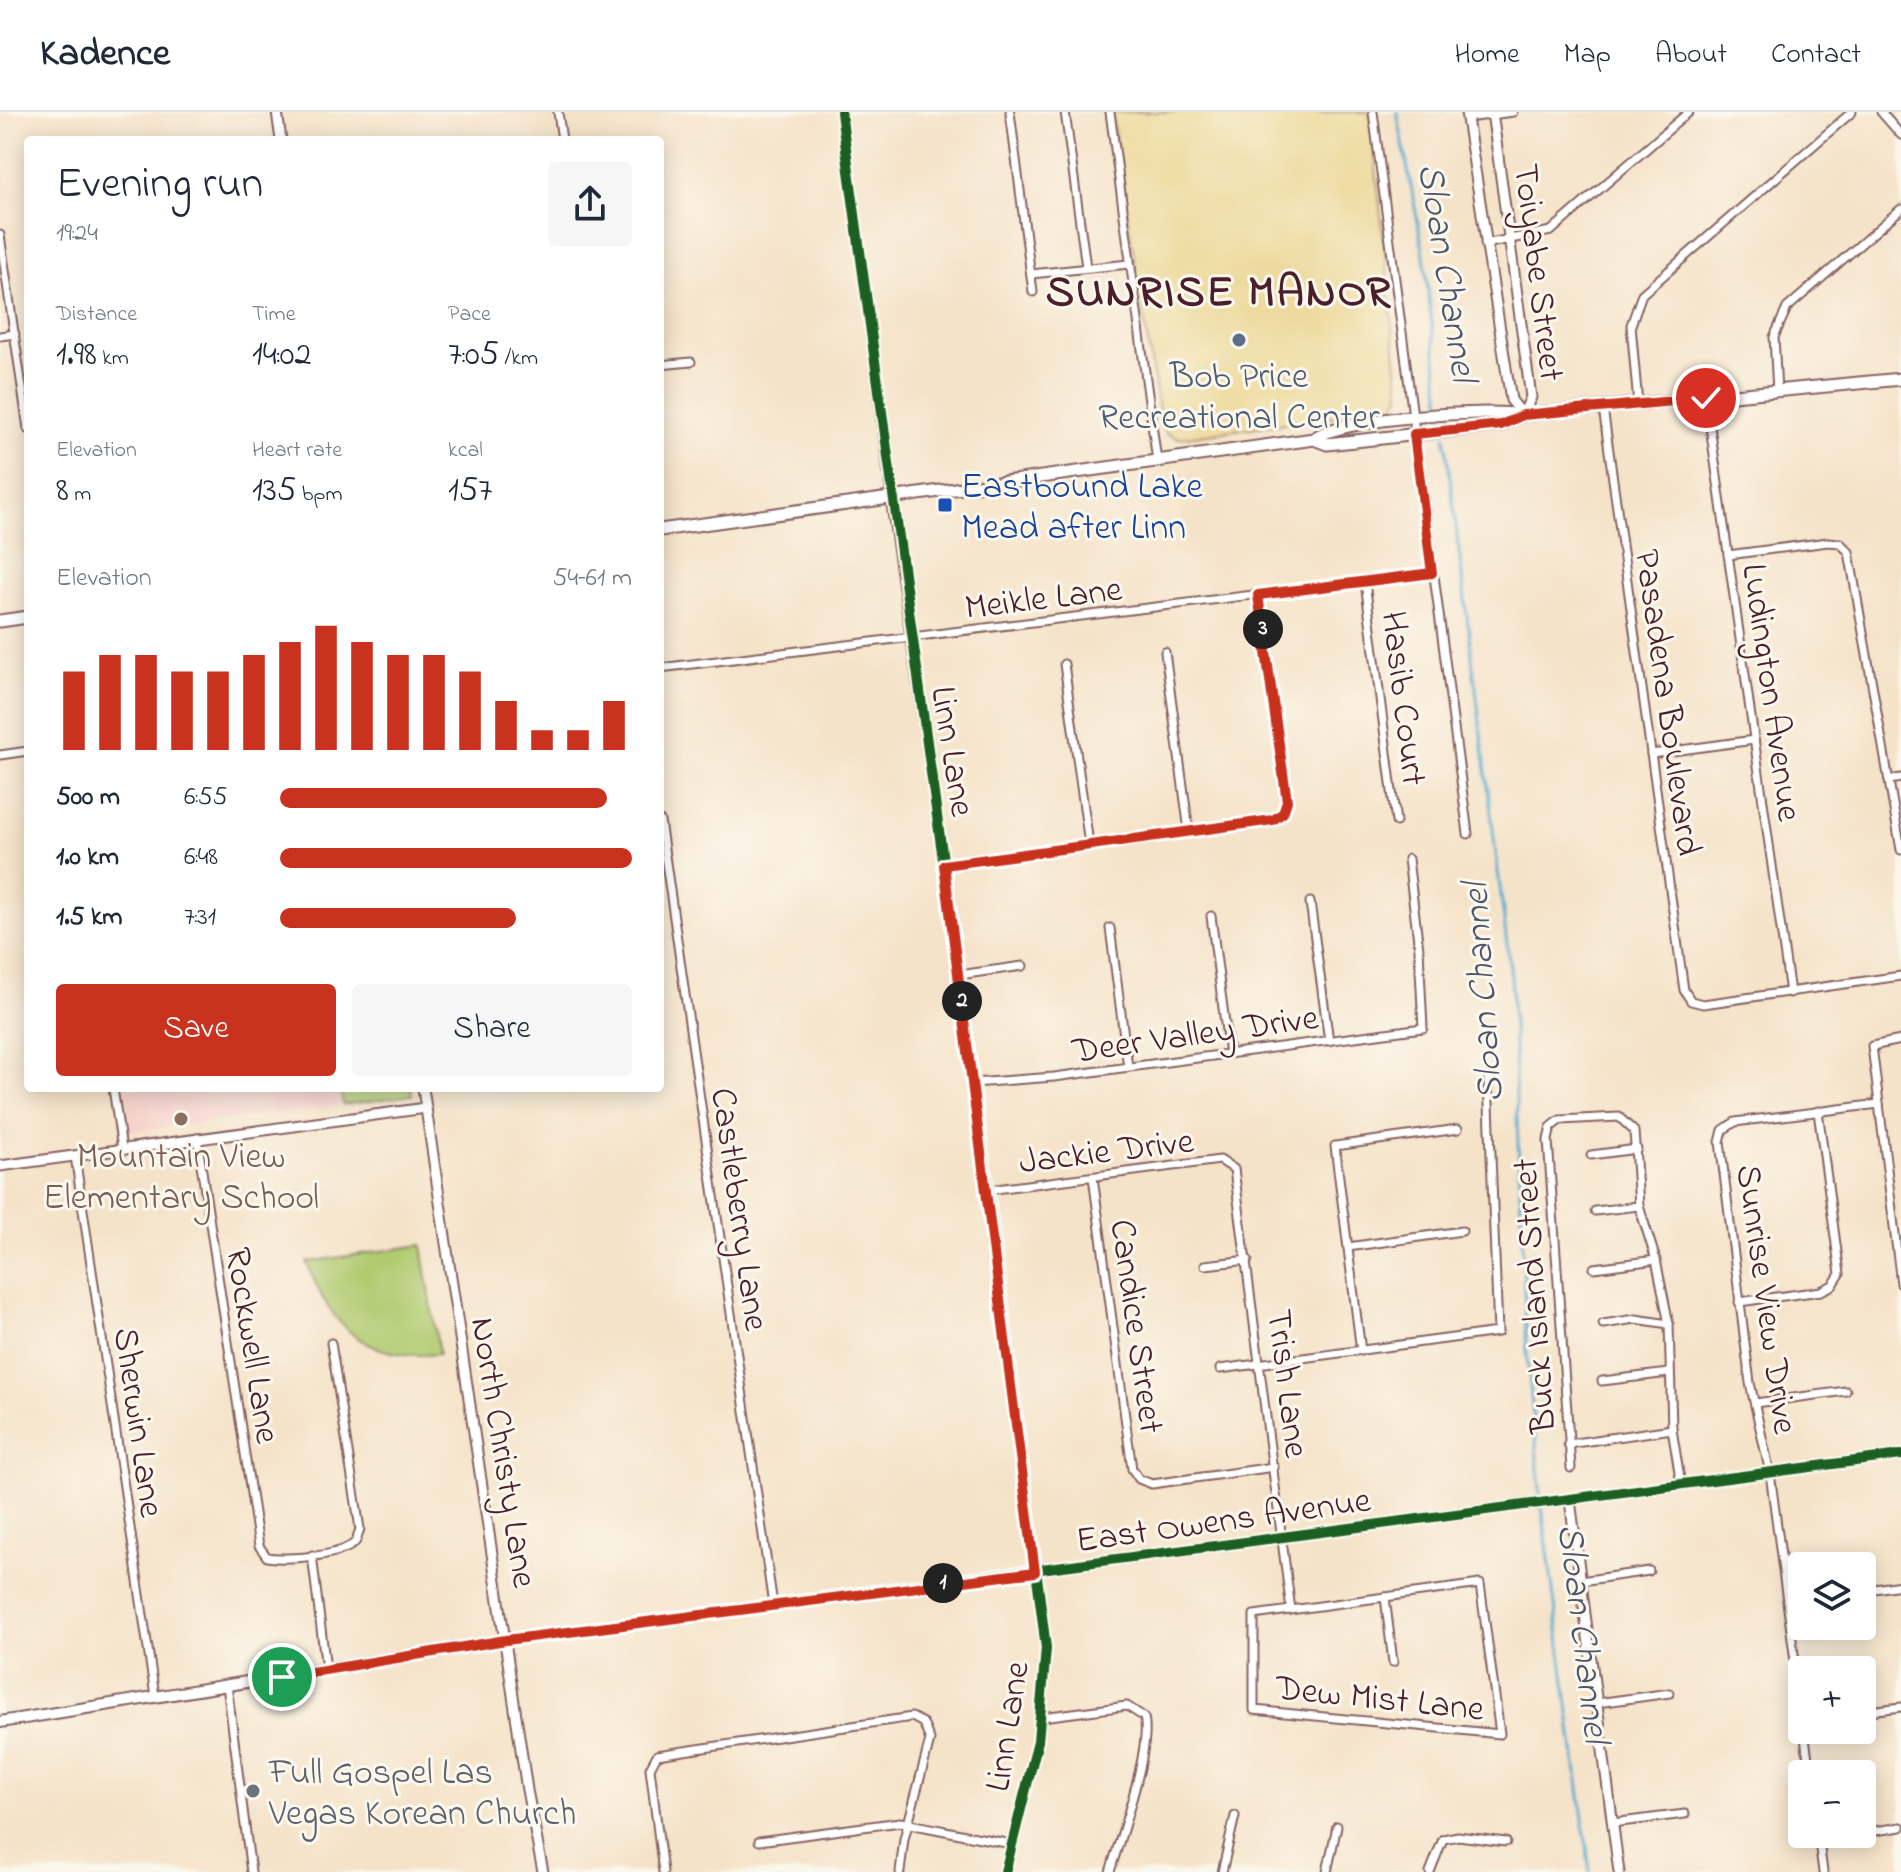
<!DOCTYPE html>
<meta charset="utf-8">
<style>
:root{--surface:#fff;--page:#f6f6f7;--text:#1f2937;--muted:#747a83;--line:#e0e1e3;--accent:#c8321e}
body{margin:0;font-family:"Indie Flower",sans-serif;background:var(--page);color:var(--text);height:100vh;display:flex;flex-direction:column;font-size:30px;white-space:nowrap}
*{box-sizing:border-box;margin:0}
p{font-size:26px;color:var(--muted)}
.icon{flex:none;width:44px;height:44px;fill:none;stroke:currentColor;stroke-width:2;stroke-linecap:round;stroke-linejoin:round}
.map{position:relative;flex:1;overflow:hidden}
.side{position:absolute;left:24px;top:24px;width:640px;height:956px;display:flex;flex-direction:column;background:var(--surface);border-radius:8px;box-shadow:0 4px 20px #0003}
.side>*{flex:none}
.controls{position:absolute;left:1788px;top:1440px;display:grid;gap:16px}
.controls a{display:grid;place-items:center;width:88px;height:88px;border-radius:8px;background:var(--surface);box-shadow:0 4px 20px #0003;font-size:40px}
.pin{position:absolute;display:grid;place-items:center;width:68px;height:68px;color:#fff;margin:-34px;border:4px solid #fff;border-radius:50%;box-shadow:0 2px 8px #0007}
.km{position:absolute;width:40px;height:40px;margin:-20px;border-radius:50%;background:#222;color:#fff;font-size:22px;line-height:40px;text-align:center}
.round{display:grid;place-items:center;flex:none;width:84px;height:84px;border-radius:8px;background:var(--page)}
.summary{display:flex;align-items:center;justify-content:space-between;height:136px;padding:0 32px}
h1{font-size:44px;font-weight:600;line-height:60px}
.metrics{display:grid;grid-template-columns:repeat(3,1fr);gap:12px;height:136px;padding:8px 32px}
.metrics div{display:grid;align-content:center}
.metrics b{font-size:34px;font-weight:600}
.metrics small{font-size:22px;font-weight:400}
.metrics p{font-size:22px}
.chart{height:224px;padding:16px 32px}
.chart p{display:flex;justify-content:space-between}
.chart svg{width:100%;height:144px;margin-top:8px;stroke:var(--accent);stroke-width:6}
.button{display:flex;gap:16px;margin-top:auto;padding:16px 32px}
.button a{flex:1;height:92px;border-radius:8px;background:var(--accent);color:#fff;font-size:32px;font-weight:600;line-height:92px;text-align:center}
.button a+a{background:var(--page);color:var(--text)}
ul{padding:0 32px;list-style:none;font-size:26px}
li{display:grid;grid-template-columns:128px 96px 1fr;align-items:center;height:60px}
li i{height:20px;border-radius:10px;background:var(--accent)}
header{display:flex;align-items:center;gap:48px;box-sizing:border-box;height:112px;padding:0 40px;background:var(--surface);border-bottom:2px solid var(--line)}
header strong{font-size:38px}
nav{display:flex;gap:44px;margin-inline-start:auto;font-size:28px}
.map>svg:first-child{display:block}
.built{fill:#f7d0ca}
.green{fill:#b0ca70;stroke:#7d744e;stroke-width:2}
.sand{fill:#eeda9e;stroke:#9c7c64;stroke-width:2}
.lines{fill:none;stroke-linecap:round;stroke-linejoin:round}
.stream{stroke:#52a7ce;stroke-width:3}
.minor-casing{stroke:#866462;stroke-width:11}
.tertiary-casing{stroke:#866462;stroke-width:13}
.secondary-casing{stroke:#866462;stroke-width:14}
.primary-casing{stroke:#866462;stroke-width:15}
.minor{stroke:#fff;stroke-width:7}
.tertiary{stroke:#fff;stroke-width:9}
.secondary{stroke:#fff;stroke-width:10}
.primary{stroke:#fff;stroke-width:11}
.cycleway-casing{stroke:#fbf7ec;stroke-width:15}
.cycleway{stroke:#1b5e20;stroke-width:10}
.route-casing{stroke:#fff;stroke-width:16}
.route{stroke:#c8321e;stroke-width:10}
.service-dot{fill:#5c6f8a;stroke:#fbf7ec;stroke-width:3}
.transit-dot{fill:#1a4fb4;stroke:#fbf7ec;stroke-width:3}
.education-dot{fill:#8d6e63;stroke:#fbf7ec;stroke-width:3}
.worship-dot{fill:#6b7280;stroke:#fbf7ec;stroke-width:3}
.labels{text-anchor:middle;stroke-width:6;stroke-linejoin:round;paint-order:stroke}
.street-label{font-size:36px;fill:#4a1f2b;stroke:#fbf7ec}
.service-label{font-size:36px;fill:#4e5e75;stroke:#fbf7ec}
.transit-label{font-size:36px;fill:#164399;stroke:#fbf7ec;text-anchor:start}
.education-label{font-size:36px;fill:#785e54;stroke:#fbf7ec}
.worship-label{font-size:36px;fill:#5b616d;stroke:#fbf7ec;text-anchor:start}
.water-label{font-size:38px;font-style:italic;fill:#4d556c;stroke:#fbf7ec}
.district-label{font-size:44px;font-weight:bold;letter-spacing:2px;fill:#4a1f2b;stroke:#fbf7ec}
</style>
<header>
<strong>Kadence</strong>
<nav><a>Home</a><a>Map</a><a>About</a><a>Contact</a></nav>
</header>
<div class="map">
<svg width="1901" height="1760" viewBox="0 0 1901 1760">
<rect width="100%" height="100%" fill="#fbf7ec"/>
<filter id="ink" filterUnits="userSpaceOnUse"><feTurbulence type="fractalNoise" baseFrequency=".0125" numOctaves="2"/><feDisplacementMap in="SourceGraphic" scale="16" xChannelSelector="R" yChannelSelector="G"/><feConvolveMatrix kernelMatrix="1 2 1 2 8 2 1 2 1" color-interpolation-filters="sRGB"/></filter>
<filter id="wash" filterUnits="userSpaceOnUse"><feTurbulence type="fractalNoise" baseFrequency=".006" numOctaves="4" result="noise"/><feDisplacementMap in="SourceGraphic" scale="32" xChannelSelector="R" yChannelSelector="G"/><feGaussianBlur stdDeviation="1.8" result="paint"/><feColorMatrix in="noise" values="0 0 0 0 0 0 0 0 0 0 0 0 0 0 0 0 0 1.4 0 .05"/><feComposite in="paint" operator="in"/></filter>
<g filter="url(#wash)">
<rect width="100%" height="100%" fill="#f5e3c9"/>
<path class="built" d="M122,976H340L343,993L128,1020Z"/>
<g class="green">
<path d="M340,976H411L412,983L343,993Z"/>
<path d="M422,1133L439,1242C366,1249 330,1216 307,1150Z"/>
</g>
<path class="sand" d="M1111,0H1370L1400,284L1392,296L1179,326L1166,321L1161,312Z"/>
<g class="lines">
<g class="stream">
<path d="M1397,0L1424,143L1444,316"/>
<path d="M1445,324L1511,865L1527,1242L1541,1387"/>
<path d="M1542,1395L1590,1760"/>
</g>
</g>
</g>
<g filter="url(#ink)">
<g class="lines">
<defs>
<g id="minor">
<path d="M558,0L562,28"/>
<path d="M841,0L891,386"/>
<path d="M1010,0L1033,180"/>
<path d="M1065,0L1086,155"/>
<path d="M1110,0L1157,349"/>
<path d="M1373,0L1468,722"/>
<path d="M1881,0L1901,23"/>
<path d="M1467,6L1513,0"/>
<path d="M0,123L28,317"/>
<path d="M1485,132L1551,119L1689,0"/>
<path d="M1031,162L1129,152"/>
<path d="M0,224L15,222"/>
<path d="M660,253L691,250"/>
<path d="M1777,279L1774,225L1787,196L1901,97"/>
<path d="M1706,286L1790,881"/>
<path d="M1638,292L1631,213L1642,182L1852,0"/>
<path d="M1603,296L1684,878L1691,889L1703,892L1901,864"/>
<path d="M1728,443L1828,430L1840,431L1849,440L1901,738"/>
<path d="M1365,470L1396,710"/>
<path d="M1165,540L1189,719"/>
<path d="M1064,552L1089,732"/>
<path d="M660,556L1432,461"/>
<path d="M1651,642L1754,628"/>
<path d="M0,643L28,639"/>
<path d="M1889,668L1901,666"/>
<path d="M660,709L773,1493"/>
<path d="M944,753L1273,708L1283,701L1287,689L1258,483"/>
<path d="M1310,790L1329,929"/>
<path d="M1211,804L1229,942"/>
<path d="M1110,816L1128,955"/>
<path d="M959,863L1023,854"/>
<path d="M1901,928L1872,934L1901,1172"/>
<path d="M973,971L1054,965L1423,916L1419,837L1408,747"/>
<path d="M113,976L122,1037"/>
<path d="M197,1026L259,1434L267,1445C284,1448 345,1445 356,1429C358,1426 358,1421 360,1417L331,1231"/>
<path d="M1591,1043L1637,1037"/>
<path d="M75,1044L155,1584"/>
<path d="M1093,1065L1132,1357L1139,1367L1152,1372L1274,1355"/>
<path d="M988,1078L1220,1048L1234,1057L1291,1498"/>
<path d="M1595,1099L1639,1094"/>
<path d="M1348,1135L1462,1119"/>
<path d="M1205,1153L1248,1148"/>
<path d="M1594,1156L1656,1148"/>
<path d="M1739,1190L1821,1179L1833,1173L1840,1162L1818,999"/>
<path d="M1603,1212L1636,1207L1669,1212"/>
<path d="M1361,1239L1335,1034L1458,1017"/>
<path d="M1220,1257L1498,1220L1488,967"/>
<path d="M1602,1269L1669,1261"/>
<path d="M1755,1291L1846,1279"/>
<path d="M1568,1332L1672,1317"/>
<path d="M1571,1356L1548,1028L1551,1015L1560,1008L1619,1005L1634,1019L1639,1094L1656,1148L1669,1212L1672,1317L1681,1373"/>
<path d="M312,1443L326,1557"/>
<path d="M1581,1469L1649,1459"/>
<path d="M1480,1472L1500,1622L1254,1598V1503Z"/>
<path d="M1862,1479L1901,1473"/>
<path d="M1385,1485L1393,1550"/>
<path d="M1787,1489L1802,1487"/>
<path d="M227,1573L251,1760"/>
<path d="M1597,1591L1670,1581"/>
<path d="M1862,1600L1901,1595"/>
<path d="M1802,1602L1770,1361L1750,1271L1720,1030L1723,1018L1735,1010L1879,992"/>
<path d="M1042,1605L1127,1594L1144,1605C1152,1636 1120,1726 1110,1760"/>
<path d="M1804,1618L1810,1662"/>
<path d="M1612,1711L1685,1702"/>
<path d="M1862,1721L1901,1715"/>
<path d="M1818,1722L1823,1760"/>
<path d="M1819,1726L1851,1722"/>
<path d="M759,1729L900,1710L1011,1732"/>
<path d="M663,1760L650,1656L657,1643L912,1605L923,1611L930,1628L904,1727L900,1760"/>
<path d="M1222,1760L1235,1704"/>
<path d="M1327,1760L1337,1714"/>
<path d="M1430,1760L1443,1727L1458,1724L1506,1730"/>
</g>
<g id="tertiary">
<path d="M277,0L281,28"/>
<path d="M1466,0L1511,288L1523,303L1531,285L1492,0"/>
<path d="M891,386L944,753L1046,1536L1038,1629L1005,1760"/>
<path d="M423,976L527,1678L543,1760"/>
<path d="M0,1054L426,996"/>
<path d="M1570,1388L1619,1760"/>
</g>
<path id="secondary" d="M0,1610L506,1528L1901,1343"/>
<g id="primary">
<path d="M1314,327C1340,305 1486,297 1523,303L1901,267"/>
<path d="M660,418L1314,327L1327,332L1501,313L1523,303"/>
<path d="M0,509L28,505"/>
</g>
</defs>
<use href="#minor" class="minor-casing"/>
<use href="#tertiary" class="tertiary-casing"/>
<use href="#secondary" class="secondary-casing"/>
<use href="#primary" class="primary-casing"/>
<use href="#minor" class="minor"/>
<use href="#tertiary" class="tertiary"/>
<use href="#secondary" class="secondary"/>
<use href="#primary" class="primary"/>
<defs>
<g id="cycleway">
<path d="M841,0L988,1078L1046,1536L1038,1629L1005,1760"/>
<path d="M506,1528L1901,1343"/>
</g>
</defs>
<use href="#cycleway" class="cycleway-casing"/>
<use href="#cycleway" class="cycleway"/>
</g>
</g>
<g class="lines" filter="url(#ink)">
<defs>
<path id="route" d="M282,1565L506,1528L1035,1460L944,753L1273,708L1283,701L1287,689L1258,483L1432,461L1414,322L1501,313L1523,303L1706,286"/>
</defs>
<use href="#route" class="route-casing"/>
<use href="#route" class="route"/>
</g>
<circle class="service-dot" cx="1239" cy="228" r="8"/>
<rect class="transit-dot" x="937" y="385" width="16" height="16" rx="4"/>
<circle class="education-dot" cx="181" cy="1007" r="8"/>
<circle class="worship-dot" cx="253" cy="1679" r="8"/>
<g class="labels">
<g class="street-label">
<text transform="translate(1541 160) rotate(83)" y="13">Toiyabe Street</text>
<text transform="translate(1043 484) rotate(-7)" y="13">Meikle Lane</text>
<text transform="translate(1774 580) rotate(82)" y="13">Ludington Avenue</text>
<text transform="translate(1406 586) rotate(83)" y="13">Hasib Court</text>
<text transform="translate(1670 590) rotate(82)" y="13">Pasadena Boulevard</text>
<text transform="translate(955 639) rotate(81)" y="13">Linn Lane</text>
<text transform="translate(1195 920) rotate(-8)" y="13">Deer Valley Drive</text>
<text transform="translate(1106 1037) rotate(-7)" y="13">Jackie Drive</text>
<text transform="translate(742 1097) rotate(82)" y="13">Castleberry Lane</text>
<text transform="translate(1532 1184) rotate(-94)" y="13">Buck Island Street</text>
<text transform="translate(1769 1187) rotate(82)" y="13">Sunrise View Drive</text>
<text transform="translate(1139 1214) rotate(82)" y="13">Candice Street</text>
<text transform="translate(255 1233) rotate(81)" y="13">Rockwell Lane</text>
<text transform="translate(1290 1271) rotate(83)" y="13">Trish Lane</text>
<text transform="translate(141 1310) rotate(82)" y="13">Sherwin Lane</text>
<text transform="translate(506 1340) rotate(81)" y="13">North Christy Lane</text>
<text transform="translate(1223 1406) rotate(-8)" y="13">East Owens Avenue</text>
<text transform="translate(1380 1584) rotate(6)" y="13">Dew Mist Lane</text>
<text transform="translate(1005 1614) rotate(-81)" y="13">Linn Lane</text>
</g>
<g class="service-label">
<text x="1239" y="275">Bob Price<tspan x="1239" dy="41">Recreational Center</tspan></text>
</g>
<g class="transit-label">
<text x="961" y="385">Eastbound Lake<tspan x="961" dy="41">Mead after Linn</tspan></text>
</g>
<g class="education-label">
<text x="181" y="1055">Mountain View<tspan x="181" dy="41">Elementary School</tspan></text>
</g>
<g class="worship-label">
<text x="269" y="1671">Full Gospel Las<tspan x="269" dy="41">Vegas Korean Church</tspan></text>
</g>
<g class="water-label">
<text transform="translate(1449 160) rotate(81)" y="13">Sloan Channel</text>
<text transform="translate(1481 881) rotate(-94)" y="13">Sloan Channel</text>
<text transform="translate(1585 1521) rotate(83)" y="13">Sloan Channel</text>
</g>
<g class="district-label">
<text x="1219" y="193">SUNRISE MANOR</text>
</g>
</g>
</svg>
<div class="controls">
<a><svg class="icon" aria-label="layers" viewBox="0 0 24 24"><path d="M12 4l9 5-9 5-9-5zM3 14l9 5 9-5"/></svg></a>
<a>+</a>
<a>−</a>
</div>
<div class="pin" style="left:282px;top:1565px;background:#1e9e55"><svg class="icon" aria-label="arrive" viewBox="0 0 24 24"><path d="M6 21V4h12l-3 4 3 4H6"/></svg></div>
<div class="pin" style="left:1706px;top:286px;background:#d93025"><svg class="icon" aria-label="check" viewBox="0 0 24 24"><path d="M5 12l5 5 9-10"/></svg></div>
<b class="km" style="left:943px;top:1471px">1</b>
<b class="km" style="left:962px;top:889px">2</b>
<b class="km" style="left:1263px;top:517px">3</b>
<section class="side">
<div class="summary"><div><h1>Evening run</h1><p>19:24</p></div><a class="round"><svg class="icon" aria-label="share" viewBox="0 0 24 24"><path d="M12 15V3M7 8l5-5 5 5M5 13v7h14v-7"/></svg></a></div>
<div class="metrics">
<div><p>Distance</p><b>1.98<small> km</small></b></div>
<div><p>Time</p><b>14:02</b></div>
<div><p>Pace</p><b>7:05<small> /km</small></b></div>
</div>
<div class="metrics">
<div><p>Elevation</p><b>8<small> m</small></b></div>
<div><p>Heart rate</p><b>135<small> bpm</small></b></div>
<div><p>kcal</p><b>157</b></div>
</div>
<div class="chart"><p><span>Elevation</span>54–61 m</p>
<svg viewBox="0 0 160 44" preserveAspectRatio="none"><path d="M5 44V20M15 44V15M25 44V15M35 44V20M45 44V20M55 44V15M65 44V11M75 44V6M85 44V11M95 44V15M105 44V15M115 44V20M125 44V29M135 44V38M145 44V38M155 44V29"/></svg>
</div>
<ul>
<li><b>500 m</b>6:55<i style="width:93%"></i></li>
<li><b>1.0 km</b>6:48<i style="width:100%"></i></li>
<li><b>1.5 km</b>7:31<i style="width:67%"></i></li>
</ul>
<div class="button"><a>Save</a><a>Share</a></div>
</section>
</div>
